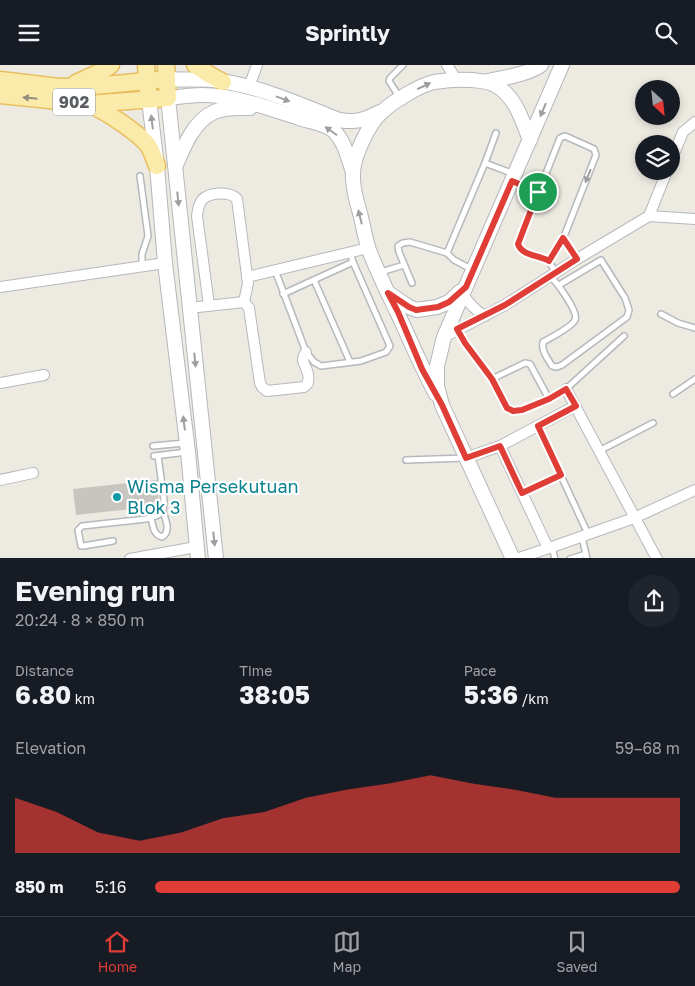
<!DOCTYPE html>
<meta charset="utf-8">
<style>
:root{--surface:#171b24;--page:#20242c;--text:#f1f3f6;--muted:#9ea1a6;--line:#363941;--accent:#df3d36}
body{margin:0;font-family:"Golos Text",sans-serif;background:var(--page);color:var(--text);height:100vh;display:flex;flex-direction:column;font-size:19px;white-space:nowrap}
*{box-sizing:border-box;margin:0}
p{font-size:16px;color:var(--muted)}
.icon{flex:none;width:28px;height:28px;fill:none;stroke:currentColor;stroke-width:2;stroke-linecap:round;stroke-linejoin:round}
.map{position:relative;height:493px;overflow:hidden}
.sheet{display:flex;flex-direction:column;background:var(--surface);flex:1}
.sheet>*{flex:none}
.needle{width:32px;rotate:153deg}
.controls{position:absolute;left:635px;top:15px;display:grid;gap:10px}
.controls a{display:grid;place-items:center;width:45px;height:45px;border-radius:50%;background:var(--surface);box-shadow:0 2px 8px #0003;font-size:25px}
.pin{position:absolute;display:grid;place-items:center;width:42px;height:42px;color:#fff;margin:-21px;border:2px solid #fff;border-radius:50%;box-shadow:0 1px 5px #0007}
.round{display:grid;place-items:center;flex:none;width:52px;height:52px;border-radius:26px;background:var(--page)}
.summary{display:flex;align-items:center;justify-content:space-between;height:85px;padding:0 15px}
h1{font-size:28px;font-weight:700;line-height:38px}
.stats{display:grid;grid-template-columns:repeat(3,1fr);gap:8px;height:85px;padding:5px 15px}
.stats div{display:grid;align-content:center}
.stats b{font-size:25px;font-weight:700}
.stats small{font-size:14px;font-weight:400}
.stats p{font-size:14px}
.chart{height:140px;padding:10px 15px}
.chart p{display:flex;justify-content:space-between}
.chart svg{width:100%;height:90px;margin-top:5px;fill:var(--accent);opacity:.7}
ul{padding:0 15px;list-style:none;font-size:16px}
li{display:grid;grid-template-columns:80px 60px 1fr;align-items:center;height:38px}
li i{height:12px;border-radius:6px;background:var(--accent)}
header{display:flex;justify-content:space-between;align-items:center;height:65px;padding:0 15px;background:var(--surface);font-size:22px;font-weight:700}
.tab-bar{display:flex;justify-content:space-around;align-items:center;height:70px;border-top:1px solid var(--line);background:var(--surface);font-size:14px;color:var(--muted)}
.tab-bar a{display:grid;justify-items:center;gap:2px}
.tab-bar .current{color:var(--accent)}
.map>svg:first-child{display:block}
.building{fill:#c8c5c0}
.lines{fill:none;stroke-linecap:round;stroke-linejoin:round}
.lane-casing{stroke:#b5b8bc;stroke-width:8}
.street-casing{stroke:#b5b8bc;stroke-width:12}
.secondary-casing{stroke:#b4b7bc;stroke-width:16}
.primary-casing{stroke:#e9be5f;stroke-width:19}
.path{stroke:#9ac3a4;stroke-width:2;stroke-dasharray:5 2.5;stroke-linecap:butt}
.lane{stroke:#fff;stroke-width:5}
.street{stroke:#fff;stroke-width:10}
.secondary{stroke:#fff;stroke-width:14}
.primary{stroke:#faebaa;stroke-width:16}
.oneway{fill:#9d9ea1}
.oneway2{fill:#938f7b}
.route-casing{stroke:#fff;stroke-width:10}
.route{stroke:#df3d36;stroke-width:6}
.culture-dot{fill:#0f9aa8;stroke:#fff;stroke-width:2}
.labels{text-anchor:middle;stroke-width:4.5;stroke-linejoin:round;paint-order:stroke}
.shield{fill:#fff;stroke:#8c8e91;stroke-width:1}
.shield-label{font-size:16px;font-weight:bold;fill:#5b5e62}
.culture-label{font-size:18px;fill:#0d838f;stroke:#fff;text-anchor:start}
</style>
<header><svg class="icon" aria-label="menu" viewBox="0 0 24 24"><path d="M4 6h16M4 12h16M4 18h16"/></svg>Sprintly<svg class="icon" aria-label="search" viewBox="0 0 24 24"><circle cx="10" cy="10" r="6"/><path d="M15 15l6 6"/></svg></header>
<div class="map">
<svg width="695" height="494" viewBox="0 0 695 494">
<rect width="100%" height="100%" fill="#edeae2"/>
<path class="building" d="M157,415L159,441L76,450L73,424Z"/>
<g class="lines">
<defs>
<g id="lane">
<path d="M400,33L389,16L390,13L403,0"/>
<path d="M485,98L514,109"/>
<path d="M140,111L148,171L142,189V201"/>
<path d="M512,116L538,127"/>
<path d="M563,173L577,194"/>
<path d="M549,196L565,169L596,90L594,84L565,71L560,73L518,179C522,191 536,189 546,194C551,197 553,203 555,208"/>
<path d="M275,205L306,287L314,297L321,301L361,296L386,287L390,281L353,197L350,187"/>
<path d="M473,205L454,195L447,188L485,98L496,68"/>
<path d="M381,207L404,200"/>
<path d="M551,212C557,218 579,247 575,255C572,262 550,273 543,277C541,286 548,294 552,301L557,302L562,300L627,252L629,245L625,233L601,195L559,220"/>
<path d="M314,215L350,297"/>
<path d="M412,218L399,187L398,181L403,178L410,177L447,188"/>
<path d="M283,229L353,197"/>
<path d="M661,249L678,258L695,263"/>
<path d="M673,329L695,314"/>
<path d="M549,334L530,299L525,298L492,314L507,343L513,346L522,345L549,334L566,324L624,271"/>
<path d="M538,361L588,469"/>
<path d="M153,381L185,378"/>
<path d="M599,386L653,358"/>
<path d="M154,391L187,387"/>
<path d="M406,395L465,393"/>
<path d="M151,453C153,460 153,470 162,472C171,467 166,455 163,447"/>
<path d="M582,472L587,494"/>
<path d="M113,476L83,481H81L78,465L82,461L146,454L156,451L163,447L164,435L158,391"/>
<path d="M552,482L555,494"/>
<path d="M570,494L586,489"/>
</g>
<g id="street">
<path d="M447,0L456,14"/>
<path d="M249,22L257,0"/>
<path d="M671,96L683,67L695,57"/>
<path d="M649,151L667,106"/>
<path d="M247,212L368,183"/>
<path d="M0,222L165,198"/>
<path d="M463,229C469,239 475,245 485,251"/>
<path d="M244,237L249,243L260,318L262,322L267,326L304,322L308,318C308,315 309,312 308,309C306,299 299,297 306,287"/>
<path d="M209,240L197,151C198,145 198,140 202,135C209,127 230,126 237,134L248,218L244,237"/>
<path d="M189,243L244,237"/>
<path d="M444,272L505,240L577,194L649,151L695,154"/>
<path d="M0,318L44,310"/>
<path d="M566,324L657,494"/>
<path d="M500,381L548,483"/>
<path d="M466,393L500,381L575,341"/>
<path d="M0,415L33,408"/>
<path d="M130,494L196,482"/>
<path d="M516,494L552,482L634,453L695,425"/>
</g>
<g id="secondary">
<path d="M167,14C182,15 198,14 213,15C257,20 299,39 339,55C357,58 364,55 380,47"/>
<path d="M488,16C506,12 526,10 541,0"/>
<path d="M149,35L157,101L165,198L188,387L198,494"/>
<path d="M176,100C184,81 194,56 214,47C225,42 238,43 250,43"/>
<path d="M390,229L409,242L417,245L437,242L449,237L461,226"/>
<path d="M436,329C421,302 410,274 397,247C387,226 377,206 369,185C365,173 363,160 360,148C356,135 352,121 353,107C354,90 369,58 382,47C392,37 420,20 434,17C447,15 459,14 472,15C481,16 489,16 497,21C516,33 522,55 530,75"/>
<path d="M216,494L168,33C179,32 191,30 202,30C235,30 271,44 302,54C312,57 326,59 334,66C345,77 348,93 353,107"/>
<path d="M513,494L442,340L437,321V301L444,272L562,0"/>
</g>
<g id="primary">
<path d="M146,0L148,28"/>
<path d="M195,0L210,10L223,17"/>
<path d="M0,15L59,22L94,21L167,14"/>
<path d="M76,18L102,6L111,0"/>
<path d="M0,30L88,39L168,33L166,0"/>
<path d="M89,39C106,47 135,65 147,79C152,85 154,94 157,101"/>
</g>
</defs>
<use href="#lane" class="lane-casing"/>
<use href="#street" class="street-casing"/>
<use href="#secondary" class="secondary-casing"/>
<use href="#primary" class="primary-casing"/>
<g class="path">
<path d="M463,274L488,308"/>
<path d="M531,424L554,413"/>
</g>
<use href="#lane" class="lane"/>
<use href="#street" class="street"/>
<use href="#secondary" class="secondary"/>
<use href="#primary" class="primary"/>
</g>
<defs><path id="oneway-solid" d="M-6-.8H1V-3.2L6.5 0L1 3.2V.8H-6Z" transform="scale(1.25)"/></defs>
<g class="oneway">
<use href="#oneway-solid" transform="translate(424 21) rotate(-25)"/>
<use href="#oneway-solid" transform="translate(283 34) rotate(20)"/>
<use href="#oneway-solid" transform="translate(543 45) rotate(113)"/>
<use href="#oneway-solid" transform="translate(152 57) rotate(-97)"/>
<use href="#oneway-solid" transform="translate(331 66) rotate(-145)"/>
<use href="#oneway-solid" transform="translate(588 111) rotate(112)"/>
<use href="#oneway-solid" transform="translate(178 134) rotate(84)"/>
<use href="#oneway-solid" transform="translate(360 152) rotate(-104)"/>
<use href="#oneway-solid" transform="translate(195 295) rotate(84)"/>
<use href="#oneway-solid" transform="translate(184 358) rotate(-97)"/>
<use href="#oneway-solid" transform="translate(214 474) rotate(84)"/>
</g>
<use class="oneway2" href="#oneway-solid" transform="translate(30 33) rotate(-174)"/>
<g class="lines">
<defs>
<path id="route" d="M512,116L538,127L518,179C522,191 539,190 549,196L563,173L577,194L505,240L457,264L465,278L492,314L507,343L513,346L522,345L549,334L566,324L576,341L538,361L561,410L522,428L500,381L466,393L442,340L422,304L398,247L388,228L409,242L416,245L438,242L449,237L466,222Z"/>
</defs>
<use href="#route" class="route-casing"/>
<use href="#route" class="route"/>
</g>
<circle class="culture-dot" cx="117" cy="432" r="5"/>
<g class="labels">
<rect class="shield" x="53" y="23.5" width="42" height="27" rx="4"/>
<g class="shield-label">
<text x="74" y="43">902</text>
</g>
<g class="culture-label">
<text x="127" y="428">Wisma Persekutuan<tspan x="127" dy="21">Blok 3</tspan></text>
</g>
</g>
</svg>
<div class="controls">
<a><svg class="needle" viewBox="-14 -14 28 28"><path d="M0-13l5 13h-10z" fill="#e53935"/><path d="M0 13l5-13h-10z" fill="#9ea1a6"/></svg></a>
<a><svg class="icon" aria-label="layers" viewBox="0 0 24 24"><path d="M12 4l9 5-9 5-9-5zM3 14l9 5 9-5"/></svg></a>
</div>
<div class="pin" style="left:538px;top:127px;background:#1e9e55"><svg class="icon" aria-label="arrive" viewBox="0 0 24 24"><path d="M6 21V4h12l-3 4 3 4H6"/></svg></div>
</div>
<section class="sheet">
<div class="summary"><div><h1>Evening run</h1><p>20:24 · 8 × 850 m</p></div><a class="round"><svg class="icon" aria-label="share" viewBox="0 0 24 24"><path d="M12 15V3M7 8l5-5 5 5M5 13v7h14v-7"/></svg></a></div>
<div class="stats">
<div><p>Distance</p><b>6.80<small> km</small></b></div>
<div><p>Time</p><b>38:05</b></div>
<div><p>Pace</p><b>5:36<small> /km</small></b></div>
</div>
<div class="chart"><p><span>Elevation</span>59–68 m</p>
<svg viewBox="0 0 160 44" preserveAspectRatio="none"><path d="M0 44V17L10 24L20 34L30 38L40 34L50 27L60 24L70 17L80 13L90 10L100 6L110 10L120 13L130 17L140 17L150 17L160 17V44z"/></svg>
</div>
<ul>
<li><b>850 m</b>5:16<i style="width:100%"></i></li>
</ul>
</section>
<nav class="tab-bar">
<a class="current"><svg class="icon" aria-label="home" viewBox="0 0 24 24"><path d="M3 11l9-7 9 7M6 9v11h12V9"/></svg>Home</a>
<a><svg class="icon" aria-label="map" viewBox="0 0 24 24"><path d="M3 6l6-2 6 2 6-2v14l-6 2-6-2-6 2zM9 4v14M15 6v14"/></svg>Map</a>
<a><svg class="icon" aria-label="saved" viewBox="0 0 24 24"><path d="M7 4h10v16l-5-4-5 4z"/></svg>Saved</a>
</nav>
